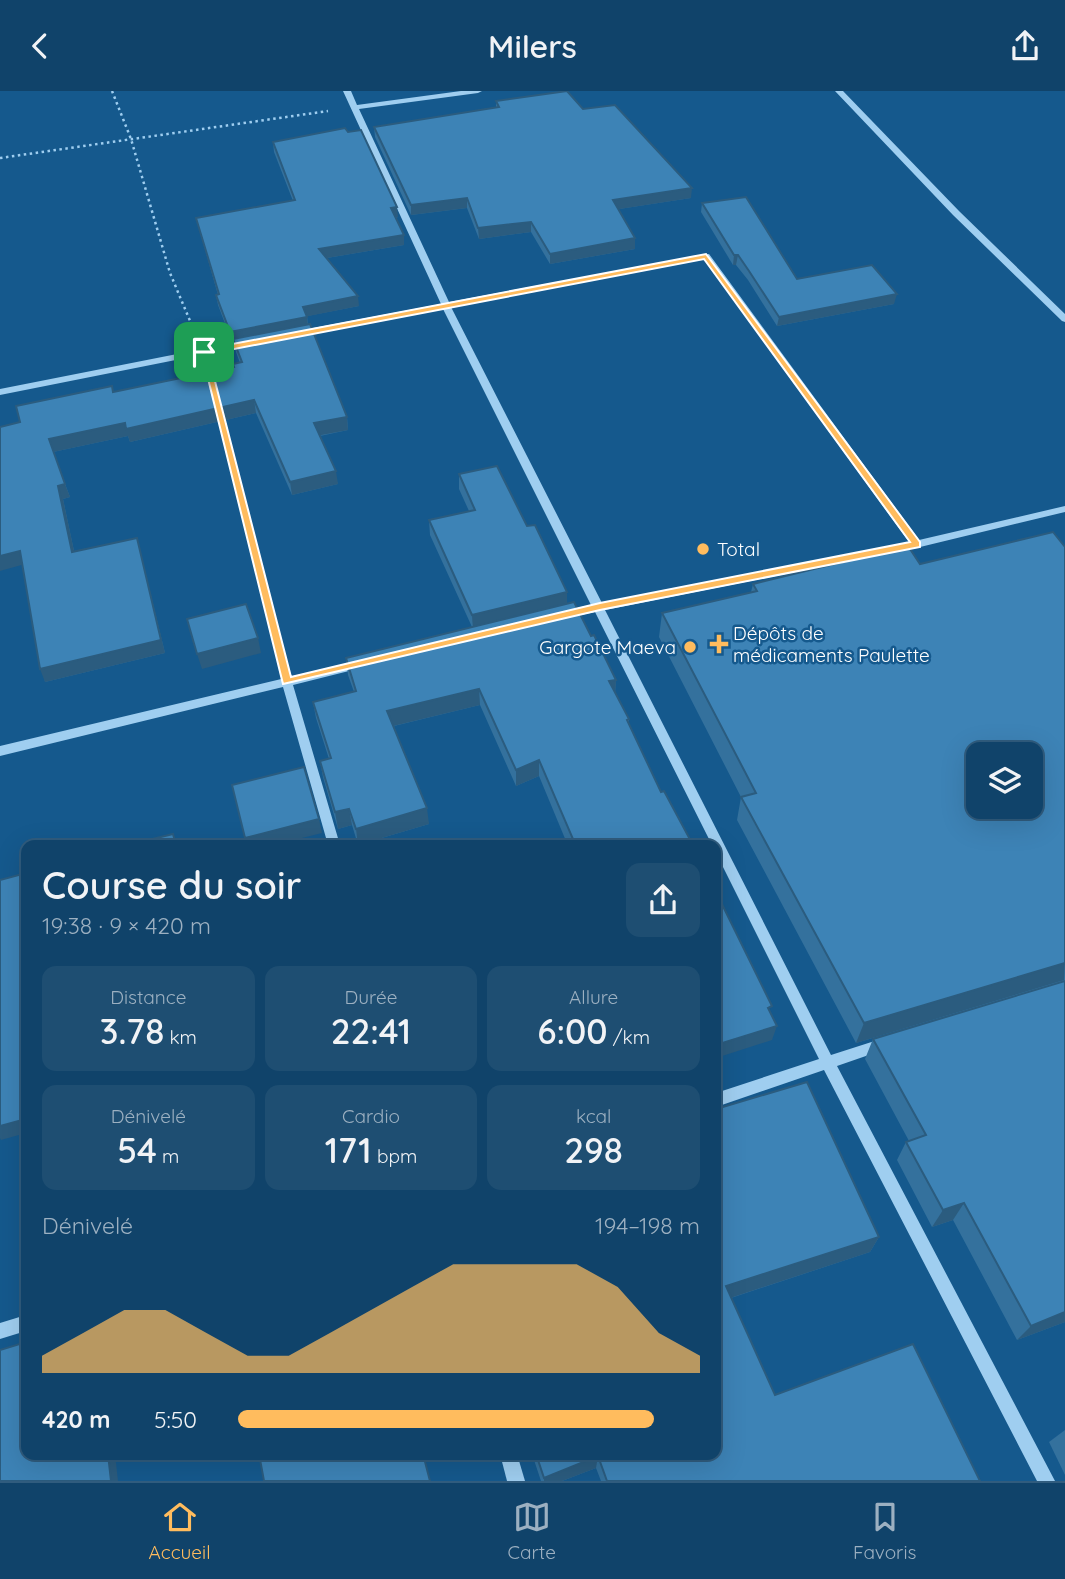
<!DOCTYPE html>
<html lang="fr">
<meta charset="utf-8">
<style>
:root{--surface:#10436a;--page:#1e4e72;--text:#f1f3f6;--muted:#9cb0c1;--line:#305c7e;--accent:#ffbc5e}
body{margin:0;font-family:Quicksand,sans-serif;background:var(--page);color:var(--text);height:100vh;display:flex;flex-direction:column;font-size:26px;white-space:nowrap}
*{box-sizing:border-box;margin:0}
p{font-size:23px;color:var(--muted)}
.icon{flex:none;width:38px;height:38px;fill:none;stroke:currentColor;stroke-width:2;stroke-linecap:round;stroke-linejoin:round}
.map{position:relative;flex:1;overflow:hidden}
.drawer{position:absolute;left:21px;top:749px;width:700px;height:620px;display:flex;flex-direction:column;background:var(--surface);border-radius:14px;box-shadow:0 7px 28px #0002,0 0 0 2px var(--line)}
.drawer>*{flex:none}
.tools{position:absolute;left:966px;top:651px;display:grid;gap:14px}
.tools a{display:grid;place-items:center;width:77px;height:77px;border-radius:14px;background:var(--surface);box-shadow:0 7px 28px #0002,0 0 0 2px var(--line);font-size:35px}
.pin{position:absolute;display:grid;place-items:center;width:60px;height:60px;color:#fff;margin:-30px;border-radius:14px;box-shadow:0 4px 10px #0006}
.round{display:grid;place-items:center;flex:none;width:74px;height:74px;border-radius:14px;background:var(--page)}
.overview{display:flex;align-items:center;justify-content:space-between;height:119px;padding:0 21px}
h1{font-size:38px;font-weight:600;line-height:52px}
.figures{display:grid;grid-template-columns:repeat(3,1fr);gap:10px;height:119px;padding:7px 21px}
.figures div{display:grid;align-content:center;border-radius:14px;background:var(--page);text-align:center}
.figures b{font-size:35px;font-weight:600}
.figures small{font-size:19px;font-weight:400}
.figures p{font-size:19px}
.chart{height:196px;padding:14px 21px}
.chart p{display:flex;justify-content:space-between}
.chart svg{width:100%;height:126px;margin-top:7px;fill:var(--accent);opacity:.7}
ul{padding:0 21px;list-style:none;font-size:23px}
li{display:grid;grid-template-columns:112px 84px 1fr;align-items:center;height:52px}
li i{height:18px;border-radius:9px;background:var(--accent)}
header{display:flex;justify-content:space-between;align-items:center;height:91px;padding:0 21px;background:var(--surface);font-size:32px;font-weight:600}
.tab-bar{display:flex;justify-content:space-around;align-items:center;height:98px;border-top:2px solid var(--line);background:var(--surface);font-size:19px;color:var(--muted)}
.tab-bar a{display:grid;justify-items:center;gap:4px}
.tab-bar .selected{color:var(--accent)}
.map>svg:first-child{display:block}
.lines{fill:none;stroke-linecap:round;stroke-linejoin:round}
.path-far1{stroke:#9fcef0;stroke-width:2.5;stroke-dasharray:2.5 3.5;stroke-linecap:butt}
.path{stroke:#9fcef0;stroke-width:4.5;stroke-dasharray:3.5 5;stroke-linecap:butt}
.minor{fill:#9fcef0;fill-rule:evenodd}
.wall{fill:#34719d}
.shaded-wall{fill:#2b5c7f}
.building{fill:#3d83b6;stroke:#2b5c7f;stroke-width:2;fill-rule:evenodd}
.route{fill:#ffbc5e;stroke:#fff;stroke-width:2;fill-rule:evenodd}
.poi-dot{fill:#ffbc5e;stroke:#15598d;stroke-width:2.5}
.labels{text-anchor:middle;stroke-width:5;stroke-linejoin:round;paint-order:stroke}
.poi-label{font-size:19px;fill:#fff;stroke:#15598d;text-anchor:start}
</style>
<header><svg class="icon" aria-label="back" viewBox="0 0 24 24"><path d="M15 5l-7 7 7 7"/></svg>Milers<svg class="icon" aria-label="share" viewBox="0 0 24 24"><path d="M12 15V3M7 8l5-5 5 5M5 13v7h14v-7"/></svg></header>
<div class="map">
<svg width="1065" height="1390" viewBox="0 0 1065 1390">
<rect width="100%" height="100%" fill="#15598d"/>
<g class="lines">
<g class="path-far1">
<path d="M112,0L131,48L170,182L193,237"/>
<path d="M0,67L328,20"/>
<path d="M220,326L224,342"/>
</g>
<path class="path" d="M224,340L280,565"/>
<g class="minor">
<path d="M343,0H351L357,14L461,0H482L478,2L359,18L449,211L709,163L919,449L1065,415V421L916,457L605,519L831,964L884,947L889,949L891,953L889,957L837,975L1055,1390H1037L824,979L716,1016V1002L819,968L716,762V754H712L595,521L562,528L556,524L562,520L591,514L443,218L297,246L292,243L297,240L441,213ZM704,168L909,451L602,512L451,216Z"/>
<path d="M835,0H843L959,120L1065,223V231L1062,230L953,124Z"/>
<path d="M248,249L251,250V254L0,304V298Z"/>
<path d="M361,569L365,570L367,573L365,576L293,594L340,754H328L283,596L0,665V655Z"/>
<path d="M26,1224V1240L0,1248V1232Z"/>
<path d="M500,1363H517L525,1390H507Z"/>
</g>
</g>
<g class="wall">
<path d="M496,10L583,18L691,107L619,118L635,158L550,173L531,141L479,148L467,117L411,124L375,46L374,36L496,16Z"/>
<path d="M273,51L398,126L396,127L404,154L327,167L359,215L307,225L308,234L347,326L348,339L320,345L338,393L292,404L256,322L130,351L128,345L53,361L70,406L63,408L74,460L137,447L165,562L45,591L22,473L20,331L113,301L234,276L240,272L236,261L233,250L232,251L218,214L216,204H218L196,127L293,110L274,61Z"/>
<path d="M702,112L797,188L894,213L777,235L748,189L736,174H733L701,121Z"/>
<path d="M459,383L527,435L567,501V512L591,545L616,589L615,602L629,628V633L661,701L680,728L566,750L539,685L516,695L480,614L394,635L429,733L358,754L352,734L338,738L323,686L320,670L329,668L316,627L313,611L354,601L348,584L346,567L472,536L430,444L429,429L469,420L459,398Z"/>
<path d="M1065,456V1231L1017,1249L953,1129L932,1136L897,1069L906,1051L909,1050L865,968L873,948L1065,890L856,952L737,729L741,706L659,546L662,522L751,501L753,493Z"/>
<path d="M716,1018L879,1146L870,1161L731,1207L775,1304L980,1390H601L596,1377L562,1390H541L532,1363H716Z"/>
<path d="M1065,1339V1384L1049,1351Z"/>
</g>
<g class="shaded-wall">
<path d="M692,97L691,107L613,119V109Z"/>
<path d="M467,107V117L411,124V114Z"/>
<path d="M397,116L398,126L392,127L391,117Z"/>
<path d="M531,131V141L479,148L478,137Z"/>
<path d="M404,144V154L321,168L319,158Z"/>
<path d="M635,147V158L550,173V163Z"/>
<path d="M734,164H738L736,174H733Z"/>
<path d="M897,203L894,213L777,235L779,226Z"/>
<path d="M358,205L359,215L304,226L303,216Z"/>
<path d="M307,226L308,236L232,251L230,241Z"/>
<path d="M254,309L256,322L130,351L128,345L53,361L49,348L125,332Z"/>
<path d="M347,326L348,339L316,345L314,332Z"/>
<path d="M336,380L338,393L292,404L290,391Z"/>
<path d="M65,393L70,406L63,408L77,474L72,461L58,395Z"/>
<path d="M137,447L165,562L45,591L40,578Z"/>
<path d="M20,460L25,473L0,480V465Z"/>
<path d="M567,501V516L473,539L472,524Z"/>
<path d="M258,547L261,562L202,578L197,563Z"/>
<path d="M616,589L615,605L609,590Z"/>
<path d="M479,598L480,614L389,636L387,620Z"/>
<path d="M539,669V685L516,695V679Z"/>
<path d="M427,717L429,733L358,754L356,738Z"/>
<path d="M349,718L352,734L338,738L335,721Z"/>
<path d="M319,728L322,742L274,754H247L245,747Z"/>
<path d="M1065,872L1064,889L856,952L864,932Z"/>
<path d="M777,935L772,949L716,967V954Z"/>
<path d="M26,1028V1042L1,1049L0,1047V1035Z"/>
<path d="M964,1112L953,1129L932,1136L943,1119Z"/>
<path d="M879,1146L870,1161L721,1210L726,1195Z"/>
<path d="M1065,1221V1231L1017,1249L1031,1235Z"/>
<path d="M108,1363H115L118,1390H111Z"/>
<path d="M598,1365L596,1377L562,1390H544V1387Z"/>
</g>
<g class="building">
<path d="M567,0L583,18L615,14L692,97L613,109L635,147L550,163L531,131L478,137L467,107L411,114L374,36L499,16L496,10Z"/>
<path d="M345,37L348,41L361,39L397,116L391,117L404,144L319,158L358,205L303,216L307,226L230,241L216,204L219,203L196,127L295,109L273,51Z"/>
<path d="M746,106L797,188L872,174L897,203L779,226L749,180L738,164H734L702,112Z"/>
<path d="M310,233L347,326L314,332L336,380L290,391L254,309L126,338L125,332L49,348L65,393L58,395L72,461L137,447L161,549L40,578L20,460L0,465V336L20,331L16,315L112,295L113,301L234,276L233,273L242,271L233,248Z"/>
<path d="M497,375L527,435L535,434L567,501L472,524L429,429L475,419L459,383Z"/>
<path d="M1053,441L1065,456V872L864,932L741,706L756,702L662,522L757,500L753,493L908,455L920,473ZM978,663H1031V716H978Z"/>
<path d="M574,511L591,545L594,544L616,589L609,590L629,628L627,629L661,701L664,700L693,754H552L573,748L539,669L516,679L479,598L387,620L427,717L356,738L349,718L335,721L320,670L331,667L313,611L356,600L346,567Z"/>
<path d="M246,513L258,547L197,563L187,528Z"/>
<path d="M304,676L319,728L245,747L232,694Z"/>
<path d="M173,743L176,754H128Z"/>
<path d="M26,782V1028L0,1035V789Z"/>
<path d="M716,801L772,915L768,917L777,935L716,954Z"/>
<path d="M1065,890V1221L1031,1235L964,1112L943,1119L906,1051L926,1044L873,948Z"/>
<path d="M807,991L879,1146L726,1195L775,1304L913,1253L980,1390H607L598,1365L544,1387L536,1363H716V1018Z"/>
<path d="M26,1251V1363H108L111,1390H0V1259Z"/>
<path d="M259,1363H423L430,1390H264Z"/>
</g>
<path class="route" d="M706,163L920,451V456L600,519L283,593L201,259ZM704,168L910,451L600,512L291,586L208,263Z"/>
<g class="poi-dot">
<circle cx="703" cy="458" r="7"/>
<path d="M715.5 542.5h7v7h7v7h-7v7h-7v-7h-7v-7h7z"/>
<circle cx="690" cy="556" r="7"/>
</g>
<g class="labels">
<g class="poi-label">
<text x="717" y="465">Total</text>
<text x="733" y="549">Dépôts de<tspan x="733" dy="22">médicaments Paulette</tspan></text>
<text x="676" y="563" text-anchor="end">Gargote Maeva</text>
</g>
</g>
</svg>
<div class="tools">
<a><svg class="icon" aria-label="layers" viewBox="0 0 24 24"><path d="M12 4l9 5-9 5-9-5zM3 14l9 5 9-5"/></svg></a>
</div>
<div class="pin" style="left:204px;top:261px;background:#1e9e55"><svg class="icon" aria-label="arrive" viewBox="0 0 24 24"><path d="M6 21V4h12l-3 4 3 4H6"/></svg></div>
<section class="drawer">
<div class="overview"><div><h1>Course du soir</h1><p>19:38 · 9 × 420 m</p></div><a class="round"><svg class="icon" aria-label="share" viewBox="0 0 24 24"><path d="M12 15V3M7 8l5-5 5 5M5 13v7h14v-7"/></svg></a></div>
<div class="figures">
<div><p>Distance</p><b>3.78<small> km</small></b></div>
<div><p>Durée</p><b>22:41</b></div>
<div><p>Allure</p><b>6:00<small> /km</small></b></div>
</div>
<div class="figures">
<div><p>Dénivelé</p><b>54<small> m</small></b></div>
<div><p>Cardio</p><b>171<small> bpm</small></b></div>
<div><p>kcal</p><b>298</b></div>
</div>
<div class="chart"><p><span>Dénivelé</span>194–198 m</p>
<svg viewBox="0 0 160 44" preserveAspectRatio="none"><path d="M0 44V38L10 30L20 22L30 22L40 30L50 38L60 38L70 30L80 22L90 14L100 6L110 6L120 6L130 6L140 14L150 30L160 38V44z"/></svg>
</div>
<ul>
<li><b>420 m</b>5:50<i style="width:90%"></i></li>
</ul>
</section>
</div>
<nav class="tab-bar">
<a class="selected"><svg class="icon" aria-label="home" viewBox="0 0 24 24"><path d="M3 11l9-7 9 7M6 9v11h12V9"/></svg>Accueil</a>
<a><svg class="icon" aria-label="map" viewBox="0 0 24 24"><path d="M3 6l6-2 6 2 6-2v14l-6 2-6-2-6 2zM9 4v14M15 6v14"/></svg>Carte</a>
<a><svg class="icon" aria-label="saved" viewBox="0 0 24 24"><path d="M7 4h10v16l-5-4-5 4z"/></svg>Favoris</a>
</nav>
